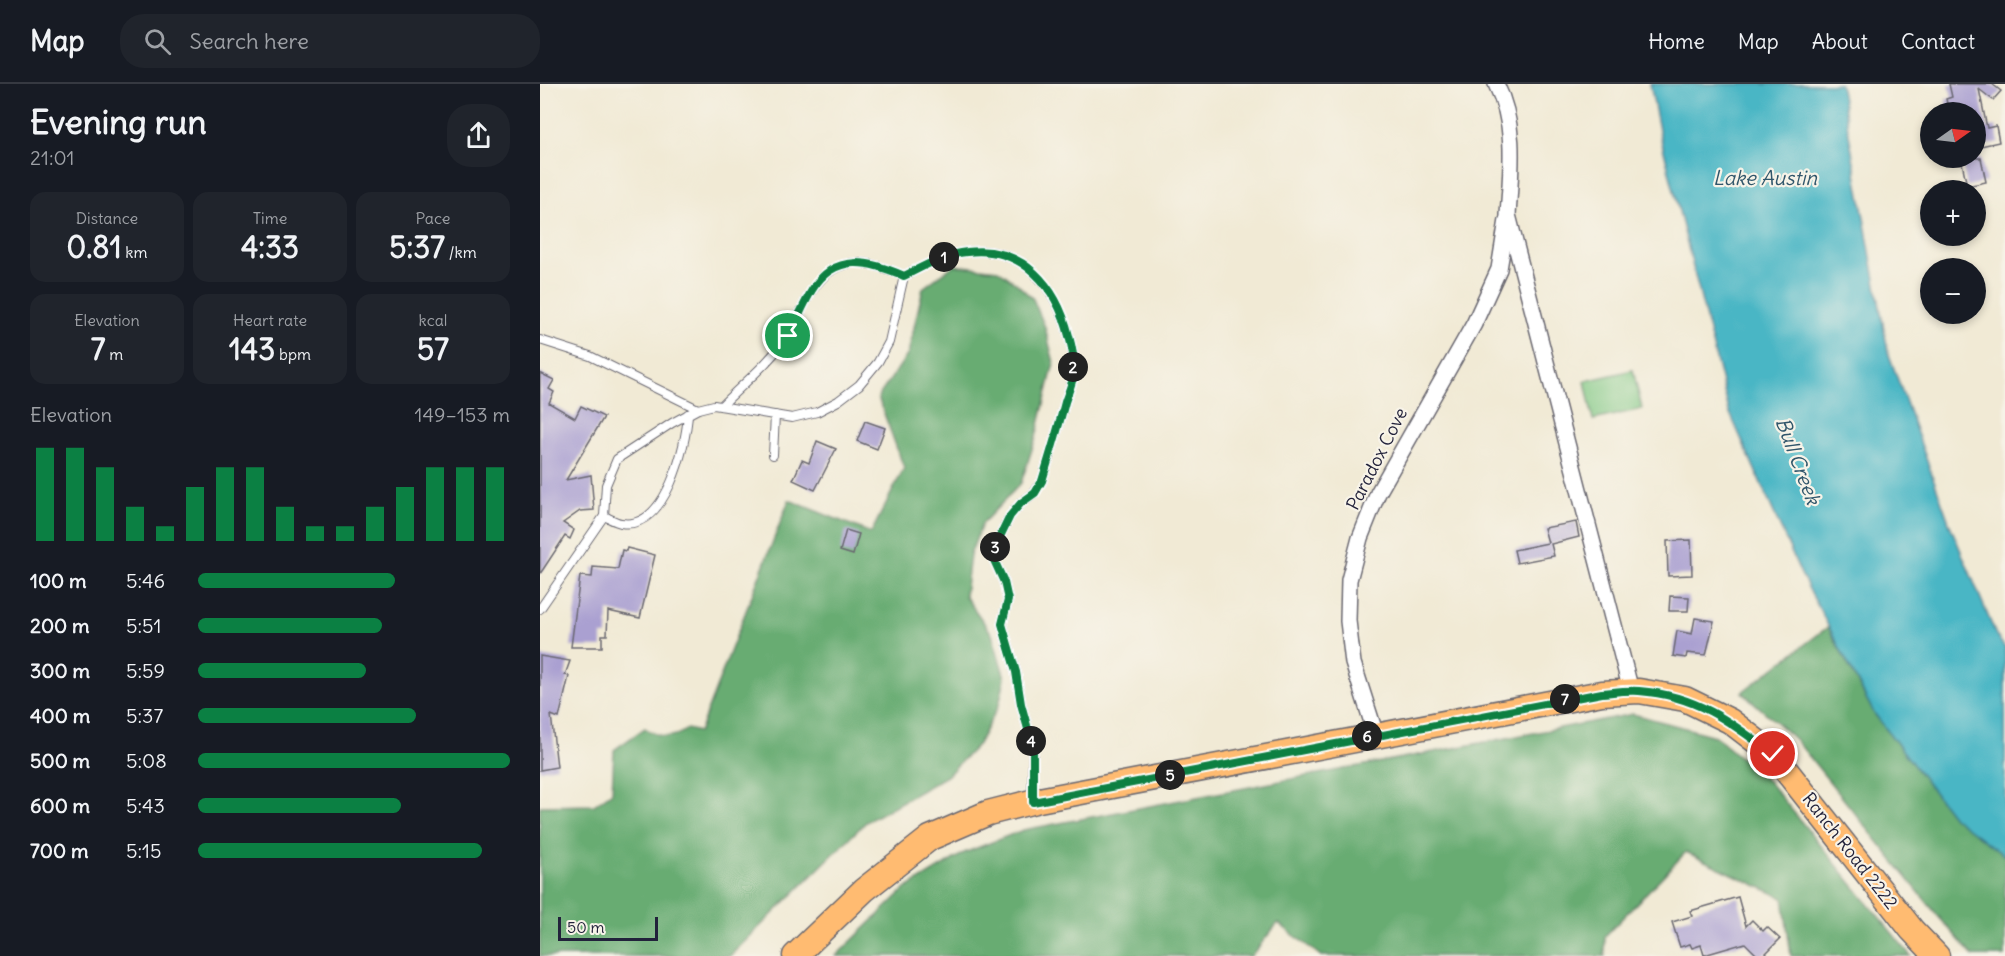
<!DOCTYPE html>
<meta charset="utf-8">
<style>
:root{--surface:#171b24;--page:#20242c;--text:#f1f3f6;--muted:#9ea1a6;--line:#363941;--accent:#0b8043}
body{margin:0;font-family:Delius,sans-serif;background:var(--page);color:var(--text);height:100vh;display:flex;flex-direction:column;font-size:22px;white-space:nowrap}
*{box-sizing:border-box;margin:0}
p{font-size:20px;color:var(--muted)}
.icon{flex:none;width:33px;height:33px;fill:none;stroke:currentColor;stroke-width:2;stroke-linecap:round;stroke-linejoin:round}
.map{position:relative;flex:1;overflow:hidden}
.side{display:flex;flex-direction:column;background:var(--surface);width:540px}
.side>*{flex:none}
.needle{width:39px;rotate:76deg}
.tools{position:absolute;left:1380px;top:18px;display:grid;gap:12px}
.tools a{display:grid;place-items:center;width:66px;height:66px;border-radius:50%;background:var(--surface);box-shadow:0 3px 9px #0003;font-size:30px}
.scale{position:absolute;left:18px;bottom:15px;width:100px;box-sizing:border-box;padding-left:6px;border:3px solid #22223b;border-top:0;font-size:16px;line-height:21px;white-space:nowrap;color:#22223b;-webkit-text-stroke:4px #f7f3e8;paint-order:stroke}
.pin{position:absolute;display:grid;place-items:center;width:51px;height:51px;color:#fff;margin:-26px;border:3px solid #fff;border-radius:50%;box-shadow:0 2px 6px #0007}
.km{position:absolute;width:30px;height:30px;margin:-15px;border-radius:50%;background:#222;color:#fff;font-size:16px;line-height:30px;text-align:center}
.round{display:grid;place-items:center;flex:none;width:63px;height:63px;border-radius:24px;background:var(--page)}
.headline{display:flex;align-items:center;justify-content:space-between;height:102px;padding:0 30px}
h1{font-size:33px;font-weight:700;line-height:45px}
.stats{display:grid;grid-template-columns:repeat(3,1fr);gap:9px;height:102px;padding:6px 30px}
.stats div{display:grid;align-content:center;border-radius:15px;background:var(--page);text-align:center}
.stats b{font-size:30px;font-weight:700}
.stats small{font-size:16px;font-weight:400}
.stats p{font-size:16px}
.chart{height:168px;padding:12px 30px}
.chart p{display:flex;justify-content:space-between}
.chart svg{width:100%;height:108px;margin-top:6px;stroke:var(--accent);stroke-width:6}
ul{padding:0 30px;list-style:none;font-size:20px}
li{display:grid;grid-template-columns:96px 72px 1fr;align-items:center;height:45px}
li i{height:15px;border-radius:8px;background:var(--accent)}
header{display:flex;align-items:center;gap:36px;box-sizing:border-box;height:84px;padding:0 30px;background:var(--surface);border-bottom:2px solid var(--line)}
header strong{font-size:28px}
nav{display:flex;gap:33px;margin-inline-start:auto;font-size:21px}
.search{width:420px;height:54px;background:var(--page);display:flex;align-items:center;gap:15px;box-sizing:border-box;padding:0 21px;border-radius:24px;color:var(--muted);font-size:22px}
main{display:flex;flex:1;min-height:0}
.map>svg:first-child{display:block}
.green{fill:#81c884;stroke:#527560;stroke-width:1.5}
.forest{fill:#68ac72;stroke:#456756;stroke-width:1.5}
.water{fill:#49b6c5;stroke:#366c80;stroke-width:1.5}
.building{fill:#aaa0d1}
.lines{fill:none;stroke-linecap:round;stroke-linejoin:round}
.service-casing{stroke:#6a6871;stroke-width:10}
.minor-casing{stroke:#6a6871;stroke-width:18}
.primary-casing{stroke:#6a6871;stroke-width:27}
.service{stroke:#fff;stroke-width:8}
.minor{stroke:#fff;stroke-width:15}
.primary{stroke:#ffbb71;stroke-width:24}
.route-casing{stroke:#fff;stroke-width:12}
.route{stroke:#0b8043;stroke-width:8}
.labels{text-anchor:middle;stroke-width:4.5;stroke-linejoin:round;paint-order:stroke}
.street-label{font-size:18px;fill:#22223b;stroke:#f7f3e8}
.water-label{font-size:20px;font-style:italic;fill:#30566b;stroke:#f7f3e8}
</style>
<header>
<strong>Map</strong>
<div class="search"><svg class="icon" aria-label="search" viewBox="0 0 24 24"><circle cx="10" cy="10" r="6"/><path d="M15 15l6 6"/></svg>Search here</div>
<nav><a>Home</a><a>Map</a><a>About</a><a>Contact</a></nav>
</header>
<main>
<section class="side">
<div class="headline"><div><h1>Evening run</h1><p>21:01</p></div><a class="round"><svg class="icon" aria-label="share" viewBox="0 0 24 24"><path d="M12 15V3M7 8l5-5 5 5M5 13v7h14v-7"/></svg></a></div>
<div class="stats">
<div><p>Distance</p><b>0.81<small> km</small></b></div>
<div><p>Time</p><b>4:33</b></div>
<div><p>Pace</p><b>5:37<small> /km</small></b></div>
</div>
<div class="stats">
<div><p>Elevation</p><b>7<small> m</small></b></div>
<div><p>Heart rate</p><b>143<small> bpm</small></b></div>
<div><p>kcal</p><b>57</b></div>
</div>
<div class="chart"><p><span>Elevation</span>149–153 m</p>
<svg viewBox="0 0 160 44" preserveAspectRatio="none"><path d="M5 44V6M15 44V6M25 44V14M35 44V30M45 44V38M55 44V22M65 44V14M75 44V14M85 44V30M95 44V38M105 44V38M115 44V30M125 44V22M135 44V14M145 44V14M155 44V14"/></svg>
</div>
<ul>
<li><b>100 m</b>5:46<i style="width:63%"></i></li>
<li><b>200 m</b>5:51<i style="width:59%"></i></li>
<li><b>300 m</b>5:59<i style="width:54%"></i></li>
<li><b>400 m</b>5:37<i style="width:70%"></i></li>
<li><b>500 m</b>5:08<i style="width:100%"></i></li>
<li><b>600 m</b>5:43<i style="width:65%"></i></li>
<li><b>700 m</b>5:15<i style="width:91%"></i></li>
</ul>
</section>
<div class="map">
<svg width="1465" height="872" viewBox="0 0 1465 872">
<rect width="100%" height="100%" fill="#f7f3e8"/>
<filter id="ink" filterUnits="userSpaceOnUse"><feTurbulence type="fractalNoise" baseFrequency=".0167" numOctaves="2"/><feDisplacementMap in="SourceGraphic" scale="12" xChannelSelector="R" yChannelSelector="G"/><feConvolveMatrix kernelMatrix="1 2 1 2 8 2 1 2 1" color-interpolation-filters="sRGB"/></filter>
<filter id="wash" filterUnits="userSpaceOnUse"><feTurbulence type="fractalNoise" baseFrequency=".008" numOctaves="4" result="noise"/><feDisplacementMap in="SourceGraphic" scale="24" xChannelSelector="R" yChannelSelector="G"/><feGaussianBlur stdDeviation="1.35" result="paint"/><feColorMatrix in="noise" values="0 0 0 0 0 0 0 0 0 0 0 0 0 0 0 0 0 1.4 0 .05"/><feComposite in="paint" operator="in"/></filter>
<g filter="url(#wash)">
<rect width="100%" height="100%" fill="#f1ead5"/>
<path class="green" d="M1093,286L1102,325L1053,336L1045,297Z"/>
<g class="forest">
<path d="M414,181L458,186L476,199L493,215L505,243L514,279L496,353L481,399L442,440L430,471L425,512L452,550L465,594L459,621L438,660L407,692L326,738L190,872H0V722L54,721L72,708L74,666L105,644C120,654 132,656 147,645L159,648L249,416L331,449L364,384L338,313L368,270L383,204Z"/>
<path d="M1288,543L1334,629L1413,733L1465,772V872H1433L1398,832L1255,655L1202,608Z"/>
<path d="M1093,630L1175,652L1229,698L1371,872H1251L1243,814L1146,768L1065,852V872H781L738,839L711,872H296L365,805L424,769L483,746Z"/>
</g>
<path class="water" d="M1110,0H1300L1348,268L1410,441L1456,551L1465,564V772L1413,733L1334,629L1261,490L1189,327L1120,51Z"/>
<g id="blocks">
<g class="building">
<path d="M1409,0H1452L1461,7L1453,16L1439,5L1447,44L1456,42L1459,58L1436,63V28H1409L1406,15L1412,13Z"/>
<path d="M1421,74H1441L1446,98L1427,102Z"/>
<path d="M0,289L14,296L9,305L14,308L9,319L35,334L41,322L64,333L26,396L51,391L54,426L40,427L23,439L34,446L30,455L25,452L0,490Z"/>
<path d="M325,337L345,344L337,365L317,357Z"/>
<path d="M277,357L296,365L275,406L253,396L262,376L269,379Z"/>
<path d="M1036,438L1039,453L1011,460L1014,472L977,479L974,466L1008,459L1004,444Z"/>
<path d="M306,446L319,450L313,471L300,467Z"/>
<path d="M1151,456L1152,491L1128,492L1127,457Z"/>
<path d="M87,464L115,471L100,534L68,527L67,551H62V563H31L40,492L52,493L53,483L78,485L82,466L86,467Z"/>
<path d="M1130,512L1149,513L1148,527H1129Z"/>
<path d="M1155,534L1174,537L1166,571L1147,569L1146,574L1133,572L1137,547L1152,550Z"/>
<path d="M0,572L30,577L25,591L29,592L19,634L11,631L17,683L0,686Z"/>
<path d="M1198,813L1206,842L1212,836L1223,847L1227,843L1240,855L1223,872H1218L1205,859L1164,871L1161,861L1152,864L1150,860L1140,863L1132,838L1152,832L1150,827Z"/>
</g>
</g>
</g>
<g filter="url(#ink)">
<use href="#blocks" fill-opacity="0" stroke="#6a6871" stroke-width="1.5"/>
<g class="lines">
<defs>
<g id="service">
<path d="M0,256L50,272L158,325L174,321L252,334L277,328L298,317L319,301L338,278L349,258L364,192C384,182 405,170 427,168C483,161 516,203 529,252C532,263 535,276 534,288C533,297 528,309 525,318C518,345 510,371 502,397L494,409L481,419L470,432L455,463L454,476L464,498L468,516L462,540L476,588L481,620L493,663L492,713"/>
<path d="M181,322C204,299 229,279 248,252C258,237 263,218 274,204C300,168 329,177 364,192"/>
<path d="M233,371L235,331"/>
<path d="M64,432C69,434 75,438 81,439C126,447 146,362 148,330"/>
<path d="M0,525L64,432L66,401L77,375L132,339L158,325"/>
</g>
<g id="minor">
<path d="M956,0C977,41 971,86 968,131L1091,607"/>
<path d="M836,651L813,579L808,537L809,496L820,454L838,409L934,240L959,185L967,136"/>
</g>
<path id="primary" d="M255,872L324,806L390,754L448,729L499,716L1062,609L1099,607L1145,615L1190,637L1233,670L1372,846L1397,872"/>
</defs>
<use href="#service" class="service-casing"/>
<use href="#minor" class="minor-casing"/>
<use href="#primary" class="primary-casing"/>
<use href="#service" class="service"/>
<use href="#minor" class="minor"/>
<use href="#primary" class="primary"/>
</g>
</g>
<g class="lines" filter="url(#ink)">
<defs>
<path id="route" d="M248,252C257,237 263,221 272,206C295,168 330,177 364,192C384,182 405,170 427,168C483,161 517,203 529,252C532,263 535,276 534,288C533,298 528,309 525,318C518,345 510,371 502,397L495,409L481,419L470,432L455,463L454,476L464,498L468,516L462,540L476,588L481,620L493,663V718L1062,609C1074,608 1087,606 1099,607C1155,611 1190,637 1233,670"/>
</defs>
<use href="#route" class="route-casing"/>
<use href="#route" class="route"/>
</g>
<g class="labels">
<g class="street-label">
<text transform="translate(837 375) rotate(-63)" y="6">Paradox Cove</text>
<text transform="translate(1310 767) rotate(52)" y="6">Ranch Road 2222</text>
</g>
<g class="water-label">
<text x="1225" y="101">Lake Austin</text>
<text transform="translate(1258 377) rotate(69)" y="7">Bull Creek</text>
</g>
</g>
</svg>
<div class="tools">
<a><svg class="needle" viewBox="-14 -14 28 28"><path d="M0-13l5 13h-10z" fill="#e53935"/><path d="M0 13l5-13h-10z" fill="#9ea1a6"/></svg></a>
<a>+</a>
<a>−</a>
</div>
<div class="scale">50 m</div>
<div class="pin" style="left:248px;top:252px;background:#1e9e55"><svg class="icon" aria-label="arrive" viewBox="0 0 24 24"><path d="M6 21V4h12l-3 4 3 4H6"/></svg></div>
<div class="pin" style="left:1233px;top:670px;background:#d93025"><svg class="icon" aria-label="check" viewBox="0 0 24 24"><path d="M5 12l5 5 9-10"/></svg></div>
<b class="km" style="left:404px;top:173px">1</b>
<b class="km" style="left:533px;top:283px">2</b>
<b class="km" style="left:455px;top:463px">3</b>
<b class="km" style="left:491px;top:657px">4</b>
<b class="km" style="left:630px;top:691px">5</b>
<b class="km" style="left:827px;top:652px">6</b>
<b class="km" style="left:1025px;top:615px">7</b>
</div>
</main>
